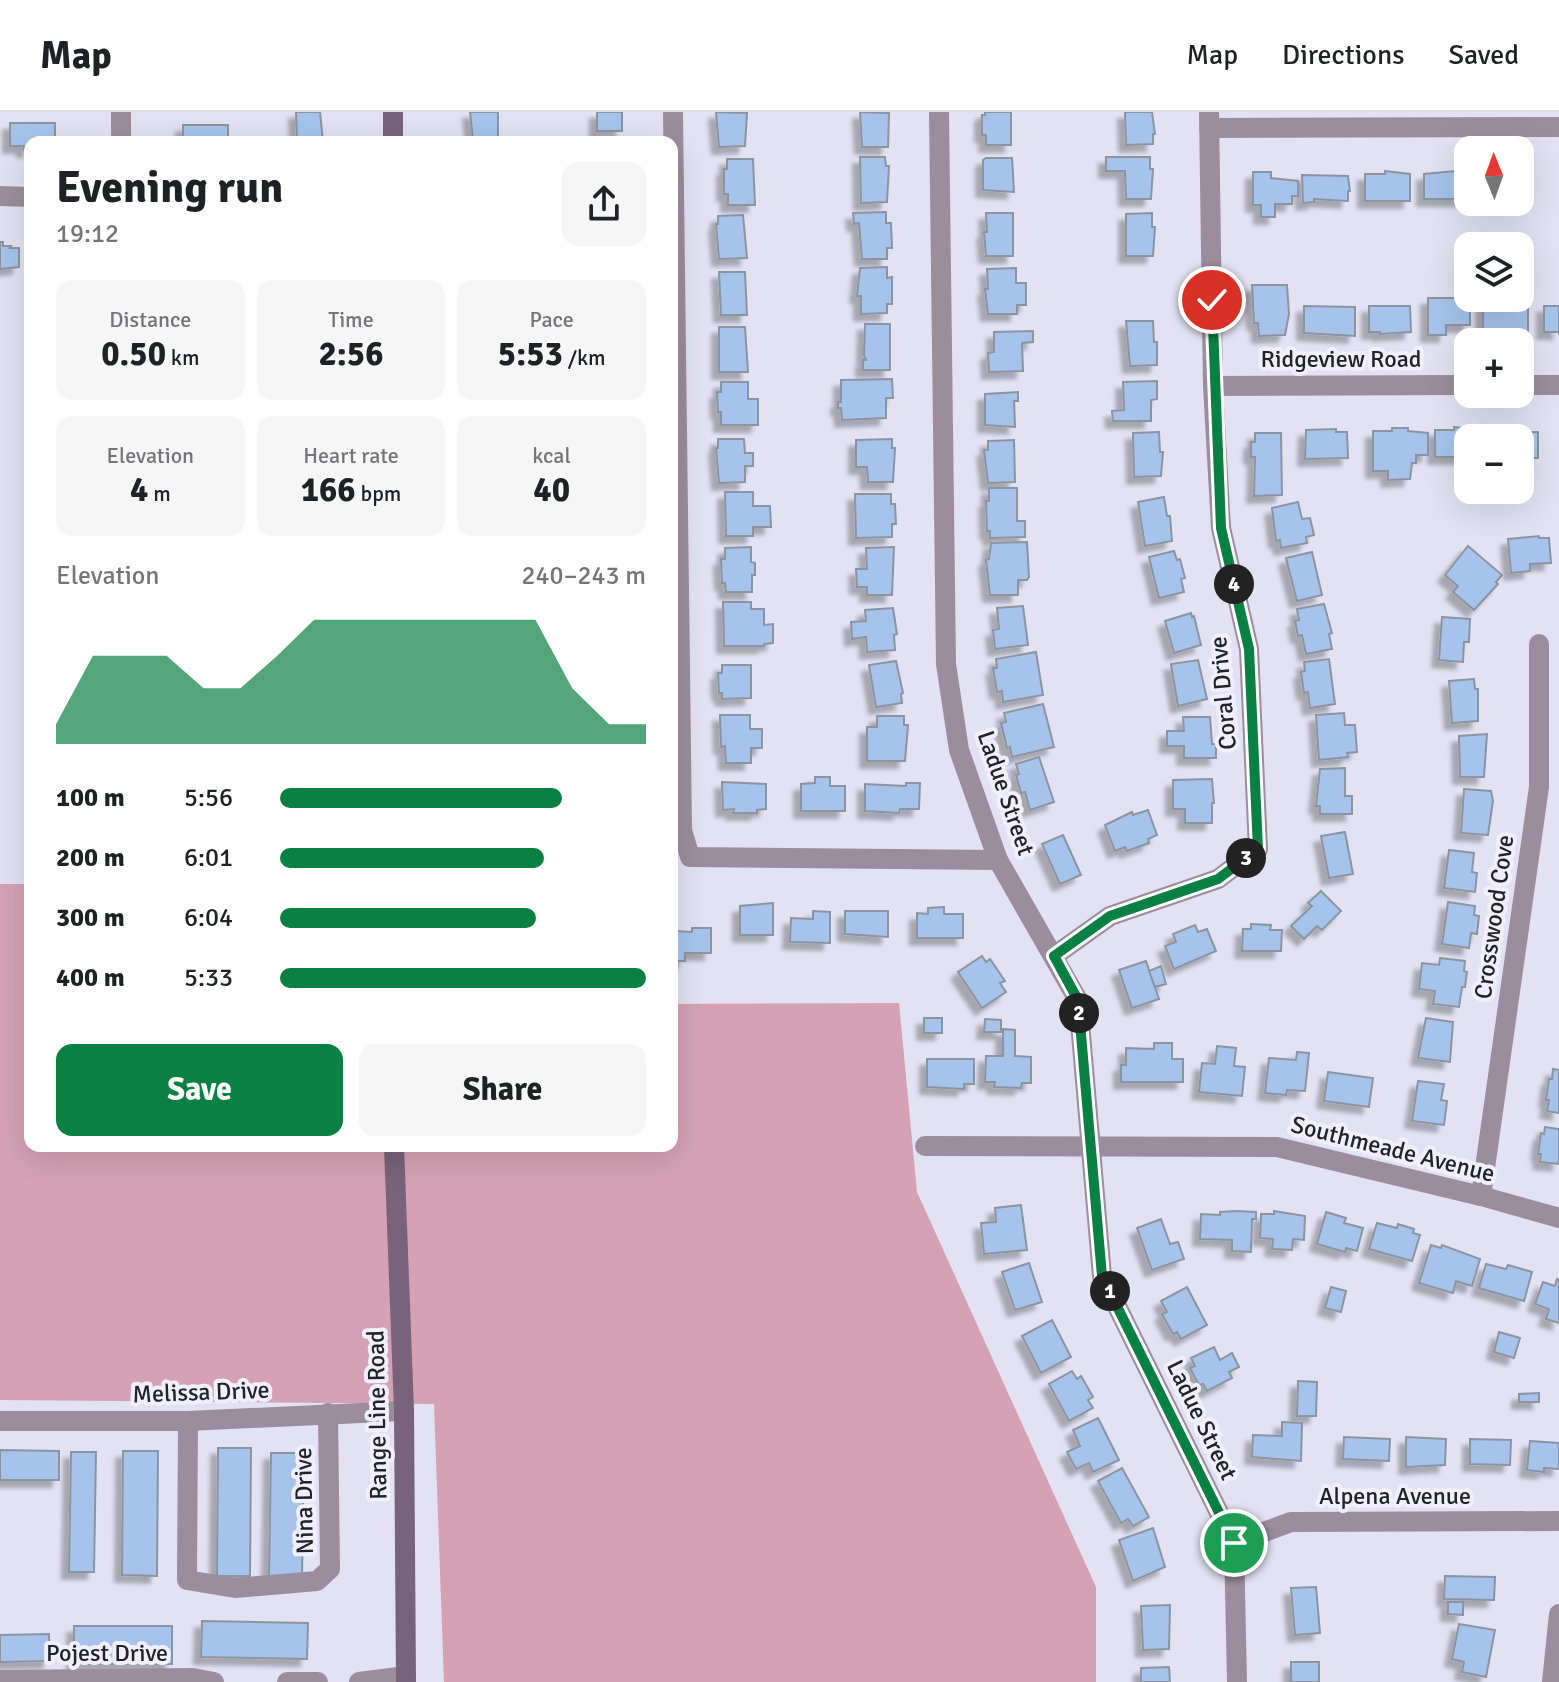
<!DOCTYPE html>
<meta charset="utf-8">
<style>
:root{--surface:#fff;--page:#f6f6f6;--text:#202124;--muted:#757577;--line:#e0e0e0;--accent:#0b8043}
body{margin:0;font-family:Signika,sans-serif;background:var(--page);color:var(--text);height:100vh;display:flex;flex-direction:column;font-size:30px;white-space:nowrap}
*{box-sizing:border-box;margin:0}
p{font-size:26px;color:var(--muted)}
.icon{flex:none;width:44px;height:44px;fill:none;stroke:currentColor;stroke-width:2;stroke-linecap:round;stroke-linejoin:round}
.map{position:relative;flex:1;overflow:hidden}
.sheet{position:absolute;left:24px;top:24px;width:654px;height:1016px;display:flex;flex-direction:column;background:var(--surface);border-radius:16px;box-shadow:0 8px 32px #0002}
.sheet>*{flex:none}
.needle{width:52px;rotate:359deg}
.fabs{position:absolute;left:1454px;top:24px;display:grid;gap:16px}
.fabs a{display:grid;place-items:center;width:80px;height:80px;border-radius:16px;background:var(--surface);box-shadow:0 8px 32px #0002;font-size:40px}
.pin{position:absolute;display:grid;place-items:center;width:68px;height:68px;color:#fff;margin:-34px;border:4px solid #fff;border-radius:50%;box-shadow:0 2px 8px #0007}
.km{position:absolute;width:40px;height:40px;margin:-20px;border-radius:50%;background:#222;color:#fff;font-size:22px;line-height:40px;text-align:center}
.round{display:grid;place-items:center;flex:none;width:84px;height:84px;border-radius:16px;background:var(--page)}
.overview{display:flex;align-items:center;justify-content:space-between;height:136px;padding:0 32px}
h1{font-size:44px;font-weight:700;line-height:60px}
.metrics{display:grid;grid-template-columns:repeat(3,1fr);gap:12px;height:136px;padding:8px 32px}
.metrics div{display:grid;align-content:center;border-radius:16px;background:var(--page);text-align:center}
.metrics b{font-size:34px;font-weight:700}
.metrics small{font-size:22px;font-weight:400}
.metrics p{font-size:22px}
.chart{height:224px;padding:16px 32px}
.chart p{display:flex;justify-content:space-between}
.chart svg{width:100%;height:144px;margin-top:8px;fill:var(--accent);opacity:.7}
.primary-button{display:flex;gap:16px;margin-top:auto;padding:16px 32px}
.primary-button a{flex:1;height:92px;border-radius:16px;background:var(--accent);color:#fff;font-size:32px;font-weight:700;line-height:92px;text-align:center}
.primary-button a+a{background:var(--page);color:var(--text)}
ul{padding:0 32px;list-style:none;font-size:26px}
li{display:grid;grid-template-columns:128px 96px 1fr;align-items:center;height:60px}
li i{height:20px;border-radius:10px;background:var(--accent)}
header{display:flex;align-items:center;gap:48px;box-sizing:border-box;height:112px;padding:0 40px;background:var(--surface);border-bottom:2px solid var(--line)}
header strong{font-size:38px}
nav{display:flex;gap:44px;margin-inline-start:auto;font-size:28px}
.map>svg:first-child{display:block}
.green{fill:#d4a2b4}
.building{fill:#a6c4eb;stroke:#8b94a1;stroke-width:2;filter:url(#shadow)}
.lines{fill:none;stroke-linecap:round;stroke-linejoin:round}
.minor{stroke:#9b8d9d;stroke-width:20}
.secondary{stroke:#78637b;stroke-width:20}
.route-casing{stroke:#fff;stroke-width:16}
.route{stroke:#0b8043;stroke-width:10}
.labels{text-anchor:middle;stroke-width:8;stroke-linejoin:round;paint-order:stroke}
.street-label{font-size:24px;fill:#222228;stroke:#f0efff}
</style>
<header>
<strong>Map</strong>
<nav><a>Map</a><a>Directions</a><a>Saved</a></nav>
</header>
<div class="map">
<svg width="1559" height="1570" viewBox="0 0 1559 1570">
<defs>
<filter id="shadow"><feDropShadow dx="-7" dy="7" stdDeviation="2" flood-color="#0004"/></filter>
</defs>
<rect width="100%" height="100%" fill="#e3e2f2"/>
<path class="green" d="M0,772H30V1034H672V892L899,891L917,1080L1096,1475V1570H444L434,1292L0,1288Z"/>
<g class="building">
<path d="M296,0H320L323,29L297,30Z"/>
<path d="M470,0H498V28H473Z"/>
<rect x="597" y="0" width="25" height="19"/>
<path d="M716,0L747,1L745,34L719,35Z"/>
<path d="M860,0L889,1L888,35H862Z"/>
<path d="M985,0H1011V33H986V23H982V3H985Z"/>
<path d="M1125,0H1152L1155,22H1153V32L1126,33Z"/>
<path d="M10,11H55V30H30V38H24V34H10Z"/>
<rect x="183" y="13" width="45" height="17"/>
<path d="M860,45H885L886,54H889L887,90L861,91Z"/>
<path d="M1106,45H1150V57H1153L1151,87H1126L1125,59H1106Z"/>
<path d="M986,46H1012L1014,80L983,78V48Z"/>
<path d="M727,47H753L755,93H728V82H724V57H727Z"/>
<path d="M1466,58L1465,87H1424V62Z"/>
<path d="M1385,59L1410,62V89H1365V62H1385Z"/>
<path d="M1253,60H1271V66L1298,69V84H1292V92H1275V105H1261V93H1253Z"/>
<path d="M1302,63L1348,64L1350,79H1348V89L1314,87V90L1303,91Z"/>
<path d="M886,100V111H891L892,136H887V147H862L859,111L854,112L853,101Z"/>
<path d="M986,101H1013V144H986L984,120H987Z"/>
<path d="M1152,101V115H1155L1153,144H1126V102Z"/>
<path d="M743,103L747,146L719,147L716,112H718V104Z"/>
<path d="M0,130H3V134H11L10,136H19V155L0,157Z"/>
<path d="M887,155V166L892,165V192H887V201L861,202V184H857L860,156Z"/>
<path d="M1016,156V171H1026V193H1017V202H988L985,177H988L987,157Z"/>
<path d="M719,160H745L747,203H721Z"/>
<path d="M1252,173H1287L1289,202L1285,223L1259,224L1258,211H1254Z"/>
<path d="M1428,186H1470V213H1446V223H1428Z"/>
<path d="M1483,186H1513V197H1528V223L1502,226V222L1483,223Z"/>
<path d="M1304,194L1355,195V224L1304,221Z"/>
<path d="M1369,194H1410L1411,220L1380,222V220H1369Z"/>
<path d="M1544,194H1559V223V220H1544Z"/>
<path d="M1126,209H1153L1154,230H1157V253L1130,254Z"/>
<path d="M865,212H890V258H863V248H866L864,243Z"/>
<path d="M719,215H745L748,260H719Z"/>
<path d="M1033,219V230L1022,231L1023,259L989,260L988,241L994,240V220Z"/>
<path d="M892,267L893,286H886V306L842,308L841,296H838V290H841V268Z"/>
<path d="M1157,269V287L1151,288V309H1113L1112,299L1124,298L1123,270Z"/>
<path d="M721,270H748V287H758V313H721V300H718L717,280H721Z"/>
<path d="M1018,280V289H1014L1015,315L985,313V282Z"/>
<path d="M1454,315L1479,318V326H1468V345H1435V318H1454Z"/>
<path d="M1392,316H1408V319L1428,321V343H1416V351H1412L1410,367L1388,368V359H1373V319H1392Z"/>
<path d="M1336,317V320H1347L1348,346L1305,347L1306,318Z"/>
<path d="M1526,317V320H1538V346H1532L1533,356H1520V326H1495V320Z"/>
<path d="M1159,320L1160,340H1163L1161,364L1134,365L1133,321Z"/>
<path d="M1255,321H1281L1282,383L1254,384L1255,345H1251V330H1255Z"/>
<path d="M718,327H744L745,341H753V354H745V370L719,371L716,336H718Z"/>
<path d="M892,327V336H895L893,370H868L867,355H856V328Z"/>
<path d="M1014,328L1015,370L988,371L984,338H988V329Z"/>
<path d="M989,376H1017V409H1025V425L990,426V419H987L986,389H989Z"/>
<path d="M725,380H753V394H770L771,415H753V424H726Z"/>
<path d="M855,382H891V392H895L896,412H892V425L856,426Z"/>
<path d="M1164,385L1167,404H1170L1172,429L1145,434L1138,390Z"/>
<path d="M1298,390L1302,407L1310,406L1314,423L1306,425L1307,431L1281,436L1280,428L1276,429L1272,396Z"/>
<path d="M1539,424V426H1549L1551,451L1530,452V459L1511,461L1508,427Z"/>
<path d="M1027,430L1029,465L1027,468H1018V483H990L986,448L989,447L991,431Z"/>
<path d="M1468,434L1502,463L1496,470L1498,472L1474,498L1453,480L1458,474L1445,463Z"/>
<path d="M751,435V450L755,451V463H752V480H726L725,471H722L721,447H725V436Z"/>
<path d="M894,435L892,483H867V475H857L856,457H867L866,436Z"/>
<path d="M1174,439L1177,448L1180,447L1185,466L1181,467L1184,480L1159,486L1149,445Z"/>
<path d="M1312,440L1322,483L1297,489L1286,446Z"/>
<path d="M723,490H751V497H764V513L773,512V531L764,532V534H724Z"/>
<path d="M1324,492L1332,521L1329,522L1332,537L1306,542L1302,523L1298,524L1295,509L1299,508L1297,497Z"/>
<path d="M1023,494L1028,533L995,537L993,518L999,517L997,496Z"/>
<path d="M893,496L897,522L894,523L895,538L867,540L866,525L852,527L851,510L866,509L865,498Z"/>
<path d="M1191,501L1192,505L1194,504L1201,533L1174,541L1165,509Z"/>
<path d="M1442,505L1470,507L1469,530H1464L1463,550L1439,548Z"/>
<path d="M1036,540L1043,583L1003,590L1002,579L997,580L993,556H997L996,547Z"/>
<path d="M1329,547L1335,592L1310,596L1308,580L1304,581L1301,560L1305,559L1304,550Z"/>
<path d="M1198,548L1207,587L1178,594L1171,552Z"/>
<path d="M896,549L903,581L901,582L902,591L876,595L869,553Z"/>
<path d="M722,553H751V586L722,587V581H719L718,561H722Z"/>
<path d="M1474,567L1475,577H1478V609L1452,611L1449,569Z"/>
<path d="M1043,592L1054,635L1012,645L1010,635L1007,636L1001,611L1006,610L1004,601Z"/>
<path d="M1344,601L1345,613H1355L1357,640L1347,641L1348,645L1319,648L1316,603Z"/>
<path d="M720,603H750V617H762V636H751V651H726L725,634L721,635Z"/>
<path d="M877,604H904V613H908L905,649H867V615H877Z"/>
<path d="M1183,605H1210L1212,632H1216V646H1184V634H1167V619H1184Z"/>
<path d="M1487,622L1484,665H1460L1459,624Z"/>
<path d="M1039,645L1054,690L1030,698L1025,680L1021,681L1016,663L1019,662L1016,652Z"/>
<path d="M1345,656V684H1352V702H1320V694H1316L1320,657Z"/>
<path d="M815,665H830V674H845V699H801V672L815,671Z"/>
<path d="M1212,667L1214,691H1212V711H1185V697H1173V668Z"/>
<path d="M722,670L766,672V697L757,698V701H733L734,697L723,698Z"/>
<path d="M906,671H920L919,697H900L899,701L865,699V672L906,674Z"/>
<path d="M1464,677L1491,679L1493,689L1488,723L1461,721Z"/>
<path d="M1148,698L1157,723L1148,727L1149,731L1127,739L1125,735L1115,739L1105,713L1132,700L1133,703Z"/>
<path d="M1345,720L1353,762L1329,766L1321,724Z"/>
<path d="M1063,723L1081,763L1060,772L1042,732Z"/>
<path d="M1449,738L1474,741L1472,760L1477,761L1475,780L1444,776Z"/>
<path d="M1321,779L1341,799L1322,818L1317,814L1304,827L1291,814L1312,794L1308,791Z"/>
<path d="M1448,790L1475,794L1474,803L1479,804L1477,822L1471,821L1469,836L1442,832Z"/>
<path d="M773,791V823H740V794Z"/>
<path d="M944,795V802H963V826H917V801L928,802V796Z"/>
<path d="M813,799L830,800V831L790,830L791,806L813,807Z"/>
<path d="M845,799H888V825L845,822Z"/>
<path d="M1251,812L1271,813L1270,818H1282L1281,839H1242L1243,817H1251Z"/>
<path d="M1195,813L1198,820L1207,817L1216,839L1174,857L1165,834L1176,830L1173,822Z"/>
<path d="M692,816H711V841H685V849H674L675,819L692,820Z"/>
<path d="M982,844L986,850L990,847L1005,869L1000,871L1006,880L982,896L958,860Z"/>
<path d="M1440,846L1465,849L1464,859L1467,860L1465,875H1462L1459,895L1433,892L1435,879L1419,877L1422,851L1439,853Z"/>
<path d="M1146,849L1159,887L1132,896L1119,858Z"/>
<path d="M1161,854L1166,872L1155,875L1149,859Z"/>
<rect x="924" y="906" width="18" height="15"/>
<path d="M1426,906L1453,910L1450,950L1418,946Z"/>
<path d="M985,907L1001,908V920H984Z"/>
<path d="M1003,917L1015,918V944L1031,945V971H1022L1021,976L994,975L995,970H985L986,944H1003Z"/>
<path d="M1154,931H1172V947H1183V970H1121V953H1126V936L1154,937Z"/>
<path d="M1217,934L1236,936L1234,954L1245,955L1242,984L1199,980L1202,951L1215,952Z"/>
<path d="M1297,940L1309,941L1305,979L1287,978L1286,983L1265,981L1269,946L1296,948Z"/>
<path d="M927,947H974V972H964V977L927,975Z"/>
<path d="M1553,957L1559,958V1001L1547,999L1549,988H1546L1549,967H1552Z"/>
<path d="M1328,960L1373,966L1369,995L1324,989Z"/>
<path d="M1418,969L1444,972L1441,988L1447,989L1444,1013L1412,1009Z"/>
<path d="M1545,1015L1559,1017V1052L1540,1050L1541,1042H1538L1541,1021L1544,1022Z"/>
<path d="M1021,1093L1027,1138L984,1142L981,1111L996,1110L995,1096Z"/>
<path d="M1235,1099L1256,1100V1107H1252L1251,1140L1232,1139V1128L1200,1127L1201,1102L1220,1103V1100Z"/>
<path d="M1274,1099L1305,1104L1304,1128L1293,1127L1292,1138L1272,1137L1273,1127L1260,1126L1261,1102H1274Z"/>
<path d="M1326,1100L1346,1106L1344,1111L1363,1116L1357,1139L1346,1136L1345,1140L1317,1132Z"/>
<path d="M1161,1107L1170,1132L1178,1130L1184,1147L1152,1158L1137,1116Z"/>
<path d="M1377,1111L1397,1116L1398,1112L1414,1117L1413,1121L1420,1123L1412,1149L1369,1137Z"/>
<path d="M1431,1133L1441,1136L1442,1133L1480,1147L1472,1174L1456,1169L1453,1181L1419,1171Z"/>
<path d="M1029,1151L1042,1190L1015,1198L1002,1160Z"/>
<path d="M1486,1152L1506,1157L1508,1153L1532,1160L1524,1189L1479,1176Z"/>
<path d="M1557,1167L1559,1168V1211L1546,1207L1549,1197L1535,1192L1543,1170L1555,1174Z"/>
<path d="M1187,1175L1207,1213L1181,1227L1177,1220L1173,1222L1162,1202L1167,1200L1161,1189Z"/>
<path d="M1331,1175L1346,1179L1341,1200L1325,1196Z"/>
<path d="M1052,1208L1071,1245L1041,1261L1022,1224Z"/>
<path d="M1499,1220L1520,1226L1514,1246L1494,1240Z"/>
<path d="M1214,1235L1220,1248L1232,1241L1239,1255L1229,1260L1232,1266L1207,1279L1203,1272L1199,1273L1190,1256L1195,1254L1191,1246Z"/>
<path d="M1072,1259L1077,1267L1081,1264L1093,1285L1088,1288L1093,1296L1069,1309L1049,1272Z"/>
<path d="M1298,1269L1317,1270L1316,1304H1297Z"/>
<path d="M1539,1281V1290H1519V1282Z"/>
<path d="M1098,1306L1119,1348L1093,1360L1089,1351L1076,1357L1067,1340L1080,1334L1073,1318Z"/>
<path d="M1282,1310L1302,1311L1301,1349L1252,1345L1253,1323L1282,1324Z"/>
<path d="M1344,1325L1390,1327L1389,1349L1343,1347Z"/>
<path d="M1406,1325L1446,1327L1445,1353L1406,1355Z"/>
<path d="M1470,1327L1511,1328L1510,1353L1470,1352Z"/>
<path d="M1530,1329L1559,1331V1357L1544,1356V1360L1527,1358Z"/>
<path d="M218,1336H251L250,1464H217Z"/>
<path d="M0,1338L59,1339V1368H0Z"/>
<path d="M123,1339H158L157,1464L122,1463Z"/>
<path d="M71,1340H96L94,1460H69Z"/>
<path d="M271,1341H304L302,1467L269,1466Z"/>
<path d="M1122,1356L1149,1405L1133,1414L1128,1407L1121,1411L1098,1369Z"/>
<path d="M1153,1416L1165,1455L1133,1469L1119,1428Z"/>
<path d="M1445,1464L1495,1465L1494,1488L1444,1487Z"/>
<path d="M1316,1475L1320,1521L1295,1523L1291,1476Z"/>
<path d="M1448,1490H1463V1503L1448,1502Z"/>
<path d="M1170,1493L1169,1537L1143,1538L1141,1494Z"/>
<path d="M202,1509L308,1511L307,1547L201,1545Z"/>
<path d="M1459,1512L1495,1518L1486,1565L1462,1560L1464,1550L1452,1547Z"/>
<rect x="74" y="1514" width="98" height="38"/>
<path d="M49,1522L50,1549L0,1550V1523Z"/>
<rect x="1291" y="1550" width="28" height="20"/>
<path d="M1169,1555L1170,1570H1141V1556Z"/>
</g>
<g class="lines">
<g class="minor">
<path d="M121,0V30"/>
<path d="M673,0L682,718L690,745L998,748"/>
<path d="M939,0L946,552L959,638L998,748L1078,888L1102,1164L1234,1431L1237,1570"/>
<path d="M1209,16L1559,15"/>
<path d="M0,84L30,85"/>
<path d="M1520,273H1559"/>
<path d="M1213,274L1468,273"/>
<path d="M1054,844L1110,804L1218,767L1258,737L1249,537L1221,416L1213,274L1209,0"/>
<path d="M925,1034L1277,1035L1481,1084L1559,1106"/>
<path d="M1481,1084L1539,675V532"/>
<path d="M0,1309H188L404,1299"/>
<path d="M188,1309L187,1468L235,1476L317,1469L330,1457L328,1301"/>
<path d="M1234,1431L1291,1410L1559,1409"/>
<path d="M0,1568L193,1566L214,1570"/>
<path d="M287,1570H318"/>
<path d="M359,1570L406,1564"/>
<path d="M1552,1570L1559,1502"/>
</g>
<g class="secondary">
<path d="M393,0V30"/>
<path d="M394,1034L404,1299L406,1570"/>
</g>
</g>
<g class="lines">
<defs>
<path id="route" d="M1212,188L1221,416L1249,537L1258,737L1218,767L1110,804L1054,844L1078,888L1102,1164L1234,1431"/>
</defs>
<use href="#route" class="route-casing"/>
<use href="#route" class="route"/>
</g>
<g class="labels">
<g class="street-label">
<text x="1341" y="255">Ridgeview Road</text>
<text transform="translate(1223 581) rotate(-95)" y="8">Coral Drive</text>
<text transform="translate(1006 681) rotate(71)" y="8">Ladue Street</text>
<text transform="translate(1494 805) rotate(-82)" y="8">Crosswood Cove</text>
<text transform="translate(1393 1037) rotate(14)" y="8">Southmeade Avenue</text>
<text transform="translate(201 1280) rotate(-2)" y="8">Melissa Drive</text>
<text transform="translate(377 1303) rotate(-91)" y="8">Range Line Road</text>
<text transform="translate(1202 1308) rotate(64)" y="8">Ladue Street</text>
<text x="1395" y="1392">Alpena Avenue</text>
<text transform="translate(304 1389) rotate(-91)" y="8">Nina Drive</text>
<text x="107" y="1549">Pojest Drive</text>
</g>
</g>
</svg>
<div class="fabs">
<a><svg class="needle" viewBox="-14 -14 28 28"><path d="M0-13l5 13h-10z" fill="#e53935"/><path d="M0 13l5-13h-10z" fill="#757577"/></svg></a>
<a><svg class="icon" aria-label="layers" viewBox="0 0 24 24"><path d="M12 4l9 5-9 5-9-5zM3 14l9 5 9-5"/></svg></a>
<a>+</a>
<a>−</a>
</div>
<div class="pin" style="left:1234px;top:1431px;background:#1e9e55"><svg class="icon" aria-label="arrive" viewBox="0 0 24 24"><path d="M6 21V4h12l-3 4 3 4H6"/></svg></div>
<div class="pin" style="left:1212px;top:188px;background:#d93025"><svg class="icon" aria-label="check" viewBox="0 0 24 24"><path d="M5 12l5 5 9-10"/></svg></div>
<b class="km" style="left:1110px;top:1179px">1</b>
<b class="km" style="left:1079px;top:901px">2</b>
<b class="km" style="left:1246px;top:746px">3</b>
<b class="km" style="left:1234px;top:472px">4</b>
<section class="sheet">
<div class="overview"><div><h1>Evening run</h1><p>19:12</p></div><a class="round"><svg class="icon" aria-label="share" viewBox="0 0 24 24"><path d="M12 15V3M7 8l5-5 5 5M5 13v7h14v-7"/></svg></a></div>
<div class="metrics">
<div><p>Distance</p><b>0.50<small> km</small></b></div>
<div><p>Time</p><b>2:56</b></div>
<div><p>Pace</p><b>5:53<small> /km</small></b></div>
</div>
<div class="metrics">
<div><p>Elevation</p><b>4<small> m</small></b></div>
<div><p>Heart rate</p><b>166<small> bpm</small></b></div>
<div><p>kcal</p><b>40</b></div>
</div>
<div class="chart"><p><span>Elevation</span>240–243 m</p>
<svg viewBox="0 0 160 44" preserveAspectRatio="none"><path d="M0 44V38L10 17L20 17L30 17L40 27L50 27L60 17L70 6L80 6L90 6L100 6L110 6L120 6L130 6L140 27L150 38L160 38V44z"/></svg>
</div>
<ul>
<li><b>100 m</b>5:56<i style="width:77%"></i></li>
<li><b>200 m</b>6:01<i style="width:72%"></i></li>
<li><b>300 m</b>6:04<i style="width:70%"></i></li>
<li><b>400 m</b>5:33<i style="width:100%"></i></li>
</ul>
<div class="primary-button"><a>Save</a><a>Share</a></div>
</section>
</div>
